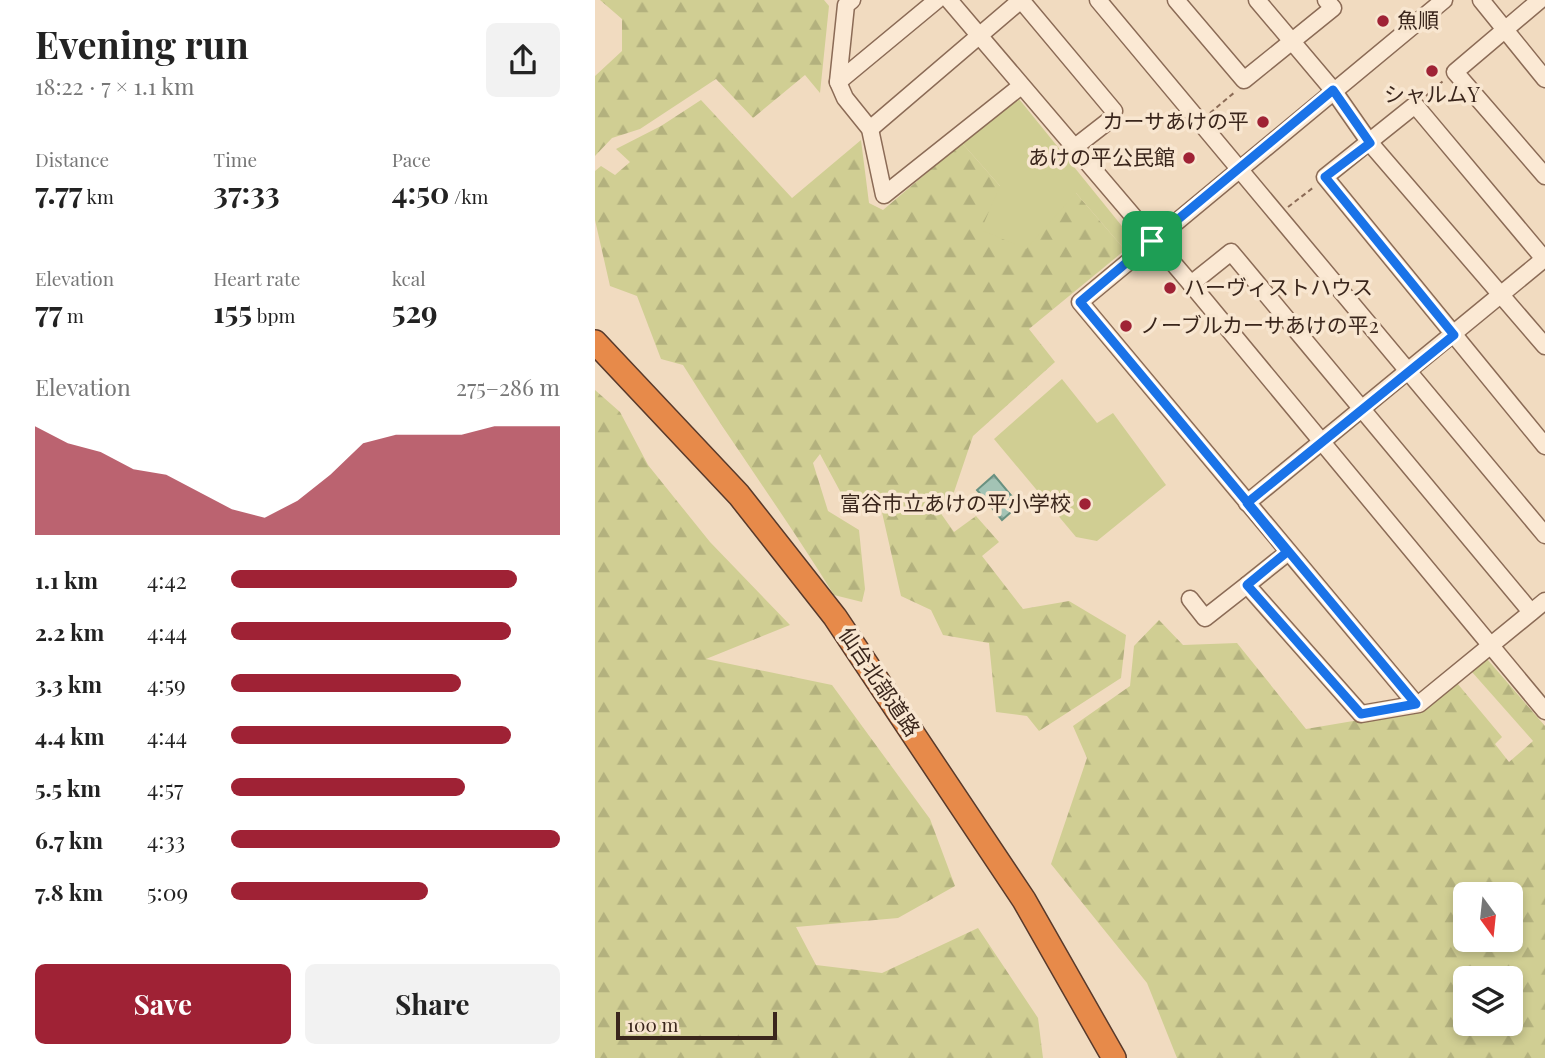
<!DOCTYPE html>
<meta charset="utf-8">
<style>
:root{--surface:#fff;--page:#f2f2f2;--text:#222;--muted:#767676;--accent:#9f2235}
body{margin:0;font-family:"Playfair Display","Noto Sans JP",serif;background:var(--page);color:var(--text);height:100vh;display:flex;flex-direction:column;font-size:26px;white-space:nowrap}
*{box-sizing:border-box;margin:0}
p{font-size:23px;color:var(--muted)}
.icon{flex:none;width:38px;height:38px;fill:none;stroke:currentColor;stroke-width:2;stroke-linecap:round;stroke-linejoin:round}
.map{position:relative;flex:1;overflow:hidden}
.drawer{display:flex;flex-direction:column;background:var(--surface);width:595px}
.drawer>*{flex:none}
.needle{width:46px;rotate:165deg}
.fabs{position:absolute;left:858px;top:882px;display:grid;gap:14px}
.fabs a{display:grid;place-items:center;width:70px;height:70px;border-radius:10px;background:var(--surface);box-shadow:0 4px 10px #0003;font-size:35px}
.scale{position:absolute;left:21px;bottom:18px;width:161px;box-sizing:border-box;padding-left:7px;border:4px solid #3a261c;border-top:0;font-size:19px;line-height:24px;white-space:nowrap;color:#3a261c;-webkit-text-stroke:5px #f8e6d0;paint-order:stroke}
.pin{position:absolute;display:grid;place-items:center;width:60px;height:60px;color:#fff;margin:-30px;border-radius:14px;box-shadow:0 4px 10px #0006}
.round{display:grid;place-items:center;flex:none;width:74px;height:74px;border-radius:10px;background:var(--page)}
.summary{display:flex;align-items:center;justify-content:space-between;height:119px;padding:0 35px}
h1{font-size:38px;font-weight:700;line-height:52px}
.metrics{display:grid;grid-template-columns:repeat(3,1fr);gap:10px;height:119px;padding:7px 35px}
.metrics div{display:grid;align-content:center}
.metrics b{font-size:30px;font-weight:700}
.metrics small{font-size:19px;font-weight:400}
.metrics p{font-size:19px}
.chart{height:196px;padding:14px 35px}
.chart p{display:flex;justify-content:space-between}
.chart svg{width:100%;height:126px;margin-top:7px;fill:var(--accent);opacity:.7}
.cta{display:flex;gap:14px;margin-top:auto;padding:14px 35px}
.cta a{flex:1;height:80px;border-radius:10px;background:var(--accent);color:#fff;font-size:28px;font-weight:700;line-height:80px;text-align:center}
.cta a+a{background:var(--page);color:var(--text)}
ul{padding:0 35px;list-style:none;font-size:23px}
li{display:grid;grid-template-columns:112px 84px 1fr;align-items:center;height:52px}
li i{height:18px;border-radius:9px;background:var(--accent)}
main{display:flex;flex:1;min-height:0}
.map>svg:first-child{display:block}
.forest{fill:url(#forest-firs);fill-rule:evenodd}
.park{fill:#d0ce93}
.water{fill:url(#water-waves);stroke:#699181;stroke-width:2}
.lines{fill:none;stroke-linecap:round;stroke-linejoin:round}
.minor-casing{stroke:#8b6b56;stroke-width:19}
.highway-casing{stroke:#593a2b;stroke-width:26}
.path{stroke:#8b6b56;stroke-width:2;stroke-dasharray:5 3.5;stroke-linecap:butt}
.minor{stroke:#fbe9d4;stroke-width:16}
.highway{stroke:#e78a4a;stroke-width:23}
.route-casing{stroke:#fff;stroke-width:14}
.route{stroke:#1a73e8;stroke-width:9}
.poi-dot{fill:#9f2235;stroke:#f8e6d0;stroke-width:2.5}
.labels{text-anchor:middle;stroke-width:7;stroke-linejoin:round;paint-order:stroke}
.poi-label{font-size:21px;fill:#3a261c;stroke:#f8e6d0;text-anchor:start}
.street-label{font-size:21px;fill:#3a261c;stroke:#f8e6d0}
</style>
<main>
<section class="drawer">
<div class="summary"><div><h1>Evening run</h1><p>18:22 · 7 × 1.1 km</p></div><a class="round"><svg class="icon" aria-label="share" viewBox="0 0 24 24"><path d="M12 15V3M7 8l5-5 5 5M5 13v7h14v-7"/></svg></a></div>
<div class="metrics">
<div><p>Distance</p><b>7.77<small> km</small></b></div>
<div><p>Time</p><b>37:33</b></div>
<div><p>Pace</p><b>4:50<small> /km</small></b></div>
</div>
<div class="metrics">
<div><p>Elevation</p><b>77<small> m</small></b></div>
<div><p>Heart rate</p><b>155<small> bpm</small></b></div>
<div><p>kcal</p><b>529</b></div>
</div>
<div class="chart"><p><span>Elevation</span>275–286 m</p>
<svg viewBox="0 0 160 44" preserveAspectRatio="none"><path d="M0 44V6L10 12L20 15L30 21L40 23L50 29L60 35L70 38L80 32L90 23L100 12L110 9L120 9L130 9L140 6L150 6L160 6V44z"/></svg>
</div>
<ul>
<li><b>1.1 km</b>4:42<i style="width:87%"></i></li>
<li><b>2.2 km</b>4:44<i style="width:85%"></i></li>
<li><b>3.3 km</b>4:59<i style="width:70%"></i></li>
<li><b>4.4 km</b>4:44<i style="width:85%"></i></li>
<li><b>5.5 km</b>4:57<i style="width:71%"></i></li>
<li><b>6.7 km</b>4:33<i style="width:100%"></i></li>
<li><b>7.8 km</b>5:09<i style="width:60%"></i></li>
</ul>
<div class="cta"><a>Save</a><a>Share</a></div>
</section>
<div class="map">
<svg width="950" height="1058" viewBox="0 0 950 1058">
<defs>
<pattern id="forest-firs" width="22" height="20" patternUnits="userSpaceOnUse" patternTransform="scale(1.75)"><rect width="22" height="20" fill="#d0ce93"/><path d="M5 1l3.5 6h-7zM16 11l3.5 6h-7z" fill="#b3b17e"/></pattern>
<pattern id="water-waves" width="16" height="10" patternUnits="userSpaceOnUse" patternTransform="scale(1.75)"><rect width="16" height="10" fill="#a3c3b5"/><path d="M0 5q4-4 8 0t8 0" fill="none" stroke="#8da79b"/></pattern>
</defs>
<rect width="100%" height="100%" fill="#f1dbc0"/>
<g class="forest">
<path d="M5,0H229L234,6L225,93L210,75L158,118L121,79L45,129L17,138L0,156V76L27,51V19Z"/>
<path d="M106,100L197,198L266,140L274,203L288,210L367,143L405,186L481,193L530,250L434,329L460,362L378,436L359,492L342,508L359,532L381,516L404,542L387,556L428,609L474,601L531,635L526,678L444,731L432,716L401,712L394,643L348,635L336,610L306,596L286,508L246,493L225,454L218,463L233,511L264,530L270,589L267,602L239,595C191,517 137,444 88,365L66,359L42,296L15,286L0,220V171L6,166L20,175L35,162L21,149L66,126Z"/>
<path d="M0,390L25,412L53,465L115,542L195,625L111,659L237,685L335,819L360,886L303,918L201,927L221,965L287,973L383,928L443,1018L448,1058H0Z"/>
<path d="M564,620L588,645L642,643L711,729L823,710L862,683L907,737L900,744L914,762L938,741L877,672L892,659L950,726V1058H582L552,983L456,864L492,758L478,726L535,686L539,646ZM870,894H915V940H870ZM870,978H915V1024H870Z"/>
</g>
<g class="park">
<path d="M424,99L539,241L530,250L481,193L431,249L386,230L405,186L367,143Z"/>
<path d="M467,379L502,423L518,413L571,485L502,541L481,537L399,439Z"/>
</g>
<path class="water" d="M399,475L424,505L407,520L382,490Z"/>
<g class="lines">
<defs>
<g id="minor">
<path d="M257,0L251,5L243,82L250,98L275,129L289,195L426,86"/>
<path d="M354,0L596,284L950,711"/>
<path d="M426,0L519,111L516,119L480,147"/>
<path d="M503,0L950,535"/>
<path d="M581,0L649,80L738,8L731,0"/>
<path d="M662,0L738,90L775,143L950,346"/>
<path d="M886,0L950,79"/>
<path d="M945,0L860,72L950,176"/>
<path d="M243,82L342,0"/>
<path d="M275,129L426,0"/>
<path d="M950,260L820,105L730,177L950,446"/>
<path d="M596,284L636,252L936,612"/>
<path d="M652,503L949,259"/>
<path d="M692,553L652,585L766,714L824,704L950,601"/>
<path d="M595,599L610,618L652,585"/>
<path d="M821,704L485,302L849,0"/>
</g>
<path id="highway" d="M0,342L144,495L240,617L429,900L519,1058"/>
</defs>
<use href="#minor" class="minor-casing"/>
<use href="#highway" class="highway-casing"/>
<g class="path">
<path d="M831,96L848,81"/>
<path d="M615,113L640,92"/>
<path d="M693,207L719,187"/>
</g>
<use href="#minor" class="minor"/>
<use href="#highway" class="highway"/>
</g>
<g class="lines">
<defs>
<path id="route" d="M557,241L485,302L821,704L766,714L652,585L692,552L652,503L859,335L730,177L775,143L738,90L557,241"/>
</defs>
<use href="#route" class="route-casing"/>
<use href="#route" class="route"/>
</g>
<g class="poi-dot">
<circle cx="788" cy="21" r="7"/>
<circle cx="837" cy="71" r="7"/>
<circle cx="668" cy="122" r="7"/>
<circle cx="594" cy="158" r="7"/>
<circle cx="575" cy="288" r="7"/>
<circle cx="531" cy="326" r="7"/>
<circle cx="490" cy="504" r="7"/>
</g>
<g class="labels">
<g class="poi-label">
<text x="802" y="28">魚順</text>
<text x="837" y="102" text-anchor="middle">シャルムY</text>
<text x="654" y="129" text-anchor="end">カーサあけの平</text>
<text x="580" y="165" text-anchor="end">あけの平公民館</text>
<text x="589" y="295">ハーヴィストハウス</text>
<text x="545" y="333">ノーブルカーサあけの平2</text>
<text x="476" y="511" text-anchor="end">富谷市立あけの平小学校</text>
</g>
<g class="street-label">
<text transform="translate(284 682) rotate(56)" y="7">仙台北部道路</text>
</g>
</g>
</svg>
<div class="fabs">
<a><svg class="needle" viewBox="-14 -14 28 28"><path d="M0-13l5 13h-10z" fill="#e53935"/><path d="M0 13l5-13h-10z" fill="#767676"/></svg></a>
<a><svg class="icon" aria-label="layers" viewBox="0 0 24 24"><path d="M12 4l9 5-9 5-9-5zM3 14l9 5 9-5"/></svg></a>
</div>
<div class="scale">100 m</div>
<div class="pin" style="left:557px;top:241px;background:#1e9e55"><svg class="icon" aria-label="arrive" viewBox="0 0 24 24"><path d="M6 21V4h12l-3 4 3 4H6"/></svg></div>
</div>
</main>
